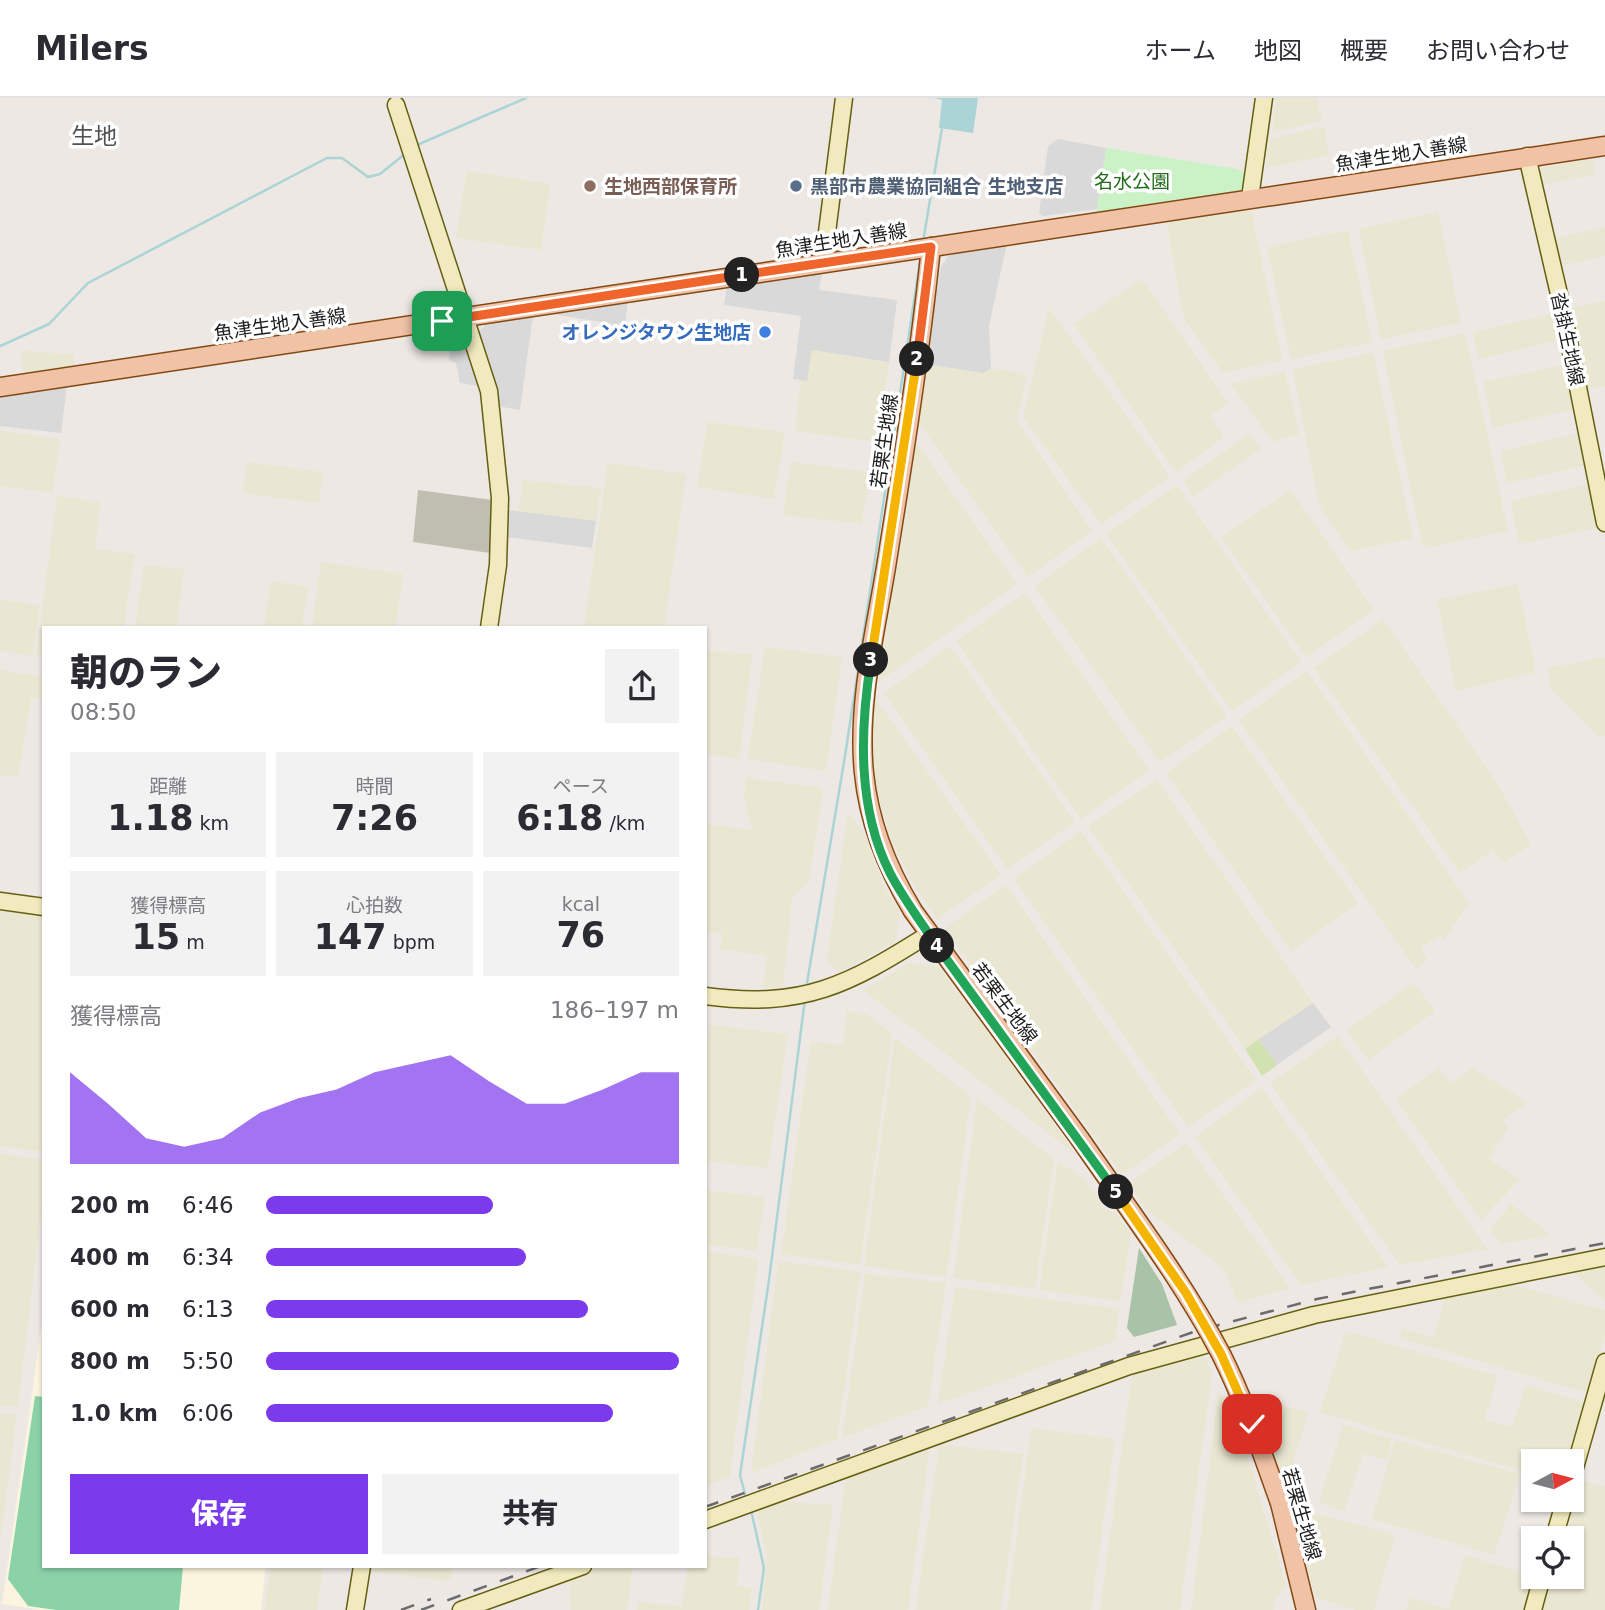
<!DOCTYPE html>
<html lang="ja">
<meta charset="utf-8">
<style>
:root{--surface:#fff;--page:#f2f2f3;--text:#2b2b33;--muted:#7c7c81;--line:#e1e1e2;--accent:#7c3aed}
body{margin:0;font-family:"DejaVu Sans","Noto Sans JP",sans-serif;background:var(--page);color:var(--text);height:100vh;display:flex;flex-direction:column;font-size:26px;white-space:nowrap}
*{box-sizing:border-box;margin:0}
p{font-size:23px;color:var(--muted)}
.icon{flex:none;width:38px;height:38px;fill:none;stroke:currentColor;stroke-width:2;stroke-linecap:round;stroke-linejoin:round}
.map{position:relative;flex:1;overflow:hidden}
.sheet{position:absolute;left:42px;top:528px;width:665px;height:942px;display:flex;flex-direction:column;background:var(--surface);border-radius:0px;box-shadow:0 2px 5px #0004}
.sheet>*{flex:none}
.needle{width:46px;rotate:83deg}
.fabs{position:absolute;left:1521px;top:1351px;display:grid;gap:14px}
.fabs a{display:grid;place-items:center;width:63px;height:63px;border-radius:0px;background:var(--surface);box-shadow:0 2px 5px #0004;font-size:35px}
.pin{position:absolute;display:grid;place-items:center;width:60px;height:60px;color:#fff;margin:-30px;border-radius:14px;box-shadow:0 4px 10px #0006}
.km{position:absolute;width:35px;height:35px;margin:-18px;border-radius:50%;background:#222;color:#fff;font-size:19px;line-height:35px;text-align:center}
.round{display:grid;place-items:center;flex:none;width:74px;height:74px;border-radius:0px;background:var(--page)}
.summary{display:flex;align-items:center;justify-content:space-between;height:119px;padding:0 28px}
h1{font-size:38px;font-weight:800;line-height:52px}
.stats{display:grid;grid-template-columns:repeat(3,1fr);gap:10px;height:119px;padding:7px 28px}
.stats div{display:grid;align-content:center;border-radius:0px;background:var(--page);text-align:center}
.stats b{font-size:35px;font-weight:800}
.stats small{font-size:19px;font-weight:400}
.stats p{font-size:19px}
.chart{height:196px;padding:14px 28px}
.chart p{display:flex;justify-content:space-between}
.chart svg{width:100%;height:126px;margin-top:7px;fill:var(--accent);opacity:.7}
.button{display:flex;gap:14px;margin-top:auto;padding:14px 28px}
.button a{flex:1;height:80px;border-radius:0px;background:var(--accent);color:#fff;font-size:28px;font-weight:800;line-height:80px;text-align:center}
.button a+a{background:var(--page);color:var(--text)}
ul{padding:0 28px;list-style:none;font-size:23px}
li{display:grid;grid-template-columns:112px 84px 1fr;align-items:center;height:52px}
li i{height:18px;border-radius:9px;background:var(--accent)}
header{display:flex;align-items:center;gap:42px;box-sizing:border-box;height:98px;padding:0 35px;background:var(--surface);border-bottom:2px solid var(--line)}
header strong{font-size:33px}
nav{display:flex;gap:38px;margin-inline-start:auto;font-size:24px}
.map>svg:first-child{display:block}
.education{fill:#fbf5df}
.construction{fill:#c0bdb1}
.farmland{fill:#e9e7d1}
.grass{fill:#d1e1b0}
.cemetery{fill:#a9c3a8}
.park{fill:#cbf2c6}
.pitch{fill:#8bd2a9}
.parking{fill:#d9d9d9}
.water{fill:#aad4d5}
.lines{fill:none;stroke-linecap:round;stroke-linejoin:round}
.stream{stroke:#aad4d5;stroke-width:2.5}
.secondary-casing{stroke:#665f12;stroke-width:19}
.primary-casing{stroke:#844812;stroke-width:21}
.secondary{stroke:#f1eabe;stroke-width:16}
.primary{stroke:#f0c2a6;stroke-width:18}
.rail{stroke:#6b6b6b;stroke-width:2.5;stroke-dasharray:14 14;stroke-linecap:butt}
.primary-bridge-casing{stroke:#844812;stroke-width:21;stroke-linecap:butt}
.primary-bridge{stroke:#f0c2a6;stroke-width:18}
.split-1-casing{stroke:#fff;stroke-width:14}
.split-2-casing{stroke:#fff;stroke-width:14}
.split-3-casing{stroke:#fff;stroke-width:14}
.split-4-casing{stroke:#fff;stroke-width:14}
.split-5-casing{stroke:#fff;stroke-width:14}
.split-6-casing{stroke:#fff;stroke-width:14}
.split-1{stroke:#f0652b;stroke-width:9}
.split-2{stroke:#f0652b;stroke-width:9}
.split-3{stroke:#f5b400;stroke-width:9}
.split-4{stroke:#22a559;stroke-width:9}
.split-5{stroke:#22a559;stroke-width:9}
.split-6{stroke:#f5b400;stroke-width:9}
.education-dot{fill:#8d6e63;stroke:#fff;stroke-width:2.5}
.service-dot{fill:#5c6f8a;stroke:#fff;stroke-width:2.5}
.shop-dot{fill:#3f7fe0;stroke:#fff;stroke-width:2.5}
.labels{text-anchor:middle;stroke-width:7;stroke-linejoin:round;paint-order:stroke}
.street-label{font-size:19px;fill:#1d1d1d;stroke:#fff}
.park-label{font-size:19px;fill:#226d19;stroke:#fff}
.education-label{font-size:19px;font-weight:bold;fill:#785e54;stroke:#fff;text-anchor:start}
.service-label{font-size:19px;font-weight:bold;fill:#4e5e75;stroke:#fff;text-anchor:start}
.shop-label{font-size:19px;font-weight:bold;fill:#366cbe;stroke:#fff;text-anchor:end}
.quarter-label{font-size:23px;fill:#505050;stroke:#fff}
</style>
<header>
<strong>Milers</strong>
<nav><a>ホーム</a><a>地図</a><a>概要</a><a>お問い合わせ</a></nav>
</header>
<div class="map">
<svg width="1605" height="1512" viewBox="0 0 1605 1512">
<rect width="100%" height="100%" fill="#ede8e4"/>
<path class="education" d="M44,1212V1468H266L261,1512H40L2,1506Z"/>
<path class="construction" d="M418,392L492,402L490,455L413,444Z"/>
<g class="farmland">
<path d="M1276,0H1317L1322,22L1272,34Z"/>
<path d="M1324,29L1329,57L1266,70L1269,41Z"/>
<path d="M1592,61L1596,76L1542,87L1539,74L1543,69Z"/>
<path d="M467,73L550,86L541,152L456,140Z"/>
<path d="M1250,106L1282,262L1223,275L1184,221L1166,119Z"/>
<path d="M1438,114L1461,225L1381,241L1359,131Z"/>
<path d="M1605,129V158L1558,168L1552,141Z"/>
<path d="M1348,132L1372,244L1291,261L1267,149Z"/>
<path d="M1142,181L1228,305L1210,318L1224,339L1176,374L1074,226Z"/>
<path d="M1605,203V288L1584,292L1567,211Z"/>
<path d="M1049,210L1170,379L1101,426L1023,319Z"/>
<path d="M1553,216L1560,242L1479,261L1473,234Z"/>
<path d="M1465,235L1508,433L1423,450L1383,253Z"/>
<path d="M21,252L74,257V270L23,277Z"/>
<path d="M811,252L889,264L877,344L795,333L801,282H807Z"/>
<path d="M1373,255L1413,440L1350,453L1319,408L1293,271Z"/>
<path d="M925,266L984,275L991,270L1027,276L1017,323L1092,433L1028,479L918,323Z"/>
<path d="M1565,267L1574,311L1493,330L1483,284Z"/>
<path d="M1285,273L1299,336L1273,344L1231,286Z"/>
<path d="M708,324L785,334L774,401L697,389Z"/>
<path d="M0,333L60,341L53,395L0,388Z"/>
<path d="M1250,335L1261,351L1193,398L1184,382Z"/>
<path d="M1580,335L1586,367L1507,385L1501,353Z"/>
<path d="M916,344L1017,486L878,584Z"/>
<path d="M247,364L323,374L319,405L243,395Z"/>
<path d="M791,364L870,374L862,426L783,417Z"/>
<path d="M608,365L686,376L664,530H584Z"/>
<path d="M523,382L601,390L596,423L518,413Z"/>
<path d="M1590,386L1599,429L1519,446L1511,403Z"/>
<path d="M1177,387L1301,564L1232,613L1106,436Z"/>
<path d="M1291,392L1374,512L1306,559L1221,439Z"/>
<path d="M57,398L100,404L95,451L134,456L124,530H44V559L36,558Z"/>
<path d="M1101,440L1227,618L1160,664L1035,488Z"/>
<path d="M321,464L403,476L395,530H312Z"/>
<path d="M144,467L184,471L176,530H135Z"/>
<path d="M271,483L308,489L302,530H264Z"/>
<path d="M1518,486L1536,574L1456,593L1437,502Z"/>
<path d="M1025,495L1149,672L1081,721L956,543Z"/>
<path d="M0,502L40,507L33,558L0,553Z"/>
<path d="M1383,521L1496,683L1531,746L1504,765L1493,752L1460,775L1314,570Z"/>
<path d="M950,548L1075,724L1007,771L884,595Z"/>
<path d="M765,549L842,559L826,673L748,661Z"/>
<path d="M705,552L752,557L739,661L705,656Z"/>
<path d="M1605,559V637L1600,640L1551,592L1548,570Z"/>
<path d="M0,572L44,579V601L31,600L18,679L0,677Z"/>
<path d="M1307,573L1469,805L1444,842L1441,838L1420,849L1427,862L1416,871L1239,622Z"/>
<path d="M875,600L1001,777L937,821L916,790L891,742L876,688L872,643Z"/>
<path d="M1232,628L1358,805L1291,853L1166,675Z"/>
<path d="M746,680L823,690L809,782L792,801L783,890L763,889L767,858L720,851L722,835L705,833V726L752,732L744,699Z"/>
<path d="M1157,682L1313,905L1245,951L1088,728Z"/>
<path d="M848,715L866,738L884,788L900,815L895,844L839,874L827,862Z"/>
<path d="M1081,733L1256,982L1188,1029L1014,781Z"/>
<path d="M1006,787L1180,1036L1122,1077L945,830Z"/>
<path d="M0,812L44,818V1054L0,1048Z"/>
<path d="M909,865L938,868L1015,969L1075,1056L863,892Z"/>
<path d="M1411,886L1418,890L1435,913L1368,962L1347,932Z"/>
<path d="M847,913L867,916L892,936L860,1167L781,1156L811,944L843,947Z"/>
<path d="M710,927L788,936L768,1070L705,1063V964Z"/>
<path d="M1338,938L1487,1151L1400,1167L1270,985Z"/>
<path d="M895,940L971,998L946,1179L864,1168Z"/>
<path d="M1438,970L1451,985L1473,970L1528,1005L1503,1022L1508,1030L1489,1061L1520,1081L1481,1122L1396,1001Z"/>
<path d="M1262,990L1388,1169L1301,1187L1195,1039Z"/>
<path d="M977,1001L1054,1061L1035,1191L954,1180Z"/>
<path d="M1186,1045L1290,1190L1237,1205L1226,1175L1214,1163L1148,1113L1128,1086Z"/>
<path d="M0,1056L44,1062V1090L18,1309L0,1307Z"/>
<path d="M1058,1063L1086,1082L1106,1113L1114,1114L1131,1136L1120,1203L1039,1192Z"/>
<path d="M705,1092L765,1099L757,1153L705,1146Z"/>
<path d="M1511,1106L1551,1137L1500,1146L1490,1131Z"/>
<path d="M705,1153L758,1161L730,1379L705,1387Z"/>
<path d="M778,1163L861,1174L837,1341L751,1375Z"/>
<path d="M1605,1166V1203L1570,1172Z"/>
<path d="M865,1176L946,1185L928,1308L842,1340Z"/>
<path d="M1506,1185L1605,1212V1237L1588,1295L1400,1240L1402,1231L1434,1239L1445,1197Z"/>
<path d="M955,1189L1119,1211L1115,1243L938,1306Z"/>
<path d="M1346,1233L1497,1278L1485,1322L1512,1329L1526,1287L1586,1305L1568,1363H1533V1376L1320,1314Z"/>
<path d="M1203,1256L1212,1275L1180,1512H1100L1132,1276Z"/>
<path d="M1219,1291L1248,1360L1286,1486L1274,1503L1273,1512H1191Z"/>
<path d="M1254,1301L1308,1314L1286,1389L1273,1352Z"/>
<path d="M0,1315L17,1317L0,1443Z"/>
<path d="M1343,1327L1392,1341L1387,1362L1363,1355L1344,1413L1319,1405Z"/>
<path d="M1031,1330L1115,1341L1091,1512H1007Z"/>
<path d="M1395,1342L1520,1376L1494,1457L1372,1421Z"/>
<path d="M939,1346L1023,1356L1001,1512H916Z"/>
<path d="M930,1349L908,1512H828L846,1378Z"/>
<path d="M1578,1381L1605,1389V1512H1539L1549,1479H1572V1440H1560Z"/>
<path d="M782,1403L833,1407L819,1512H762L767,1460L756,1412Z"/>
<path d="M1292,1409L1395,1437L1374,1512H1356L1315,1499Z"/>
<path d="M1465,1457L1535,1479L1525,1512H1406L1410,1500L1449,1511Z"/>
<path d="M705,1458L740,1460L736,1487L752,1491L749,1512H637L638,1504L682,1508L688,1468H705Z"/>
<path d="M271,1468H323L317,1512H264Z"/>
<path d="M369,1468H453L451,1481L444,1483L368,1473Z"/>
<path d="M603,1468H633L627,1512H571L569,1480Z"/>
</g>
<path class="grass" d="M1259,941L1277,967L1262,978L1245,951Z"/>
<path class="cemetery" d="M1139,1150L1162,1186L1177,1227L1134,1239L1127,1230Z"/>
<path class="park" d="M1106,50L1238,71L1243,74L1245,84L1238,96L1096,118Z"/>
<path class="pitch" d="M35,1298L44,1299V1468H183L179,1512H56L28,1508L8,1481Z"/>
<g class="parking">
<path d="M1058,41L1106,50L1097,111L1043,118L1039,115L1048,48Z"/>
<path d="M1007,145L989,228L991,270L984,275L925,266L941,169L949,157Z"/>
<path d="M822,175L819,192L897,202L889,264L812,252L807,283L793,281L801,218L724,207L727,189L734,186Z"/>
<path d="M628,201L625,228L540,214Z"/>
<path d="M533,217L520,312L497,308L478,236L487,224Z"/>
<path d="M452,232L464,237L478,288L460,285L456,265L449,262Z"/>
<path d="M67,286L61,335L0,328V296Z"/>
<path d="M507,412L596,423L592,450L506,439Z"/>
<path d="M1313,905L1331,929L1277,967L1259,941Z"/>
</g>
<path class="water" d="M934,0H978L973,35L939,30L942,2Z"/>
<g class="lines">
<g class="stream">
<path d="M417,47L526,0"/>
<path d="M923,144L942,30"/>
<path d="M0,248L49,226L88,185L327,60H342L368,79L380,76L406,55"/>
<path d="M806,891L845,658L921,157"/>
<path d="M746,1400L740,1377L769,1182L805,901"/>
<path d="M751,1412L764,1470L758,1512"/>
</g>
<defs>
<g id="secondary">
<path d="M396,7L489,293L500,400L498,467L489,530"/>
<path d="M1527,58L1562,209L1605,425"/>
<path d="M1250,100L1264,0"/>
<path d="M823,166L844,0"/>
<path d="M0,803L44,809"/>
<path d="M705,898C804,911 848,887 929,836"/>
<path d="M1572,1380L1605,1264"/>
<path d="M705,1422L1129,1268L1314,1217L1605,1159"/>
<path d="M1554,1440L1565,1402"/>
<path d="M355,1512L362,1468"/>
<path d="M461,1512L583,1468"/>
<path d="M1533,1512L1542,1479"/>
</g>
<g id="primary">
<path d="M931,149C920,256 903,363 886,469C875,536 857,607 864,675C869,726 887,770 913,813L1080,1041"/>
<path d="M0,289L1605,48"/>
<path d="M1280,1405L1306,1512"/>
</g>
</defs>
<use href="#secondary" class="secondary-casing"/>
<use href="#primary" class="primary-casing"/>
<use href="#secondary" class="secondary"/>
<use href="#primary" class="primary"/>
<g class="rail">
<path d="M705,1409L1196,1233L1317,1201L1605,1145"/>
<path d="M401,1512L431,1501"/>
<path d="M421,1512L541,1468"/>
</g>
<defs>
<path id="primary-bridge" d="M1080,1041C1128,1111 1181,1180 1221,1256C1245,1304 1262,1355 1280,1405"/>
</defs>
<use href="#primary-bridge" class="primary-bridge-casing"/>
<use href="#primary-bridge" class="primary-bridge"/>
</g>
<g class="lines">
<defs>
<path id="split-1" d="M442,223L742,177"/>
<path id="split-2" d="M742,177L931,149L917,261"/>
<path id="split-3" d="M871,562L917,261"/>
<path id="split-4" d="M871,562C860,632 857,710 890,775C903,800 921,824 937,848"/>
<path id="split-5" d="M937,848L1116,1094"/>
<path id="split-6" d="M1116,1094L1186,1195L1221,1256L1252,1326"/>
</defs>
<use href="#split-1" class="split-1-casing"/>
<use href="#split-2" class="split-2-casing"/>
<use href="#split-3" class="split-3-casing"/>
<use href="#split-4" class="split-4-casing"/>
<use href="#split-5" class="split-5-casing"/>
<use href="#split-6" class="split-6-casing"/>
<use href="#split-1" class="split-1"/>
<use href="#split-2" class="split-2"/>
<use href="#split-3" class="split-3"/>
<use href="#split-4" class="split-4"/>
<use href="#split-5" class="split-5"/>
<use href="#split-6" class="split-6"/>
</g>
<circle class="education-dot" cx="590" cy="88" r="7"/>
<circle class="service-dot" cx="796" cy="88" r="7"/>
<circle class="shop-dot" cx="765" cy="234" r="7"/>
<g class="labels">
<g class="street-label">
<text transform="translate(1401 56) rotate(-9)" y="7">魚津生地入善線</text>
<text transform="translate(841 142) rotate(-9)" y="7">魚津生地入善線</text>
<text transform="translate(280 226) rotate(-8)" y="7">魚津生地入善線</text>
<text transform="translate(1568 241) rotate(78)" y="7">沓掛生地線</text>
<text transform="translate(884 343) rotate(-82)" y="7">若栗生地線</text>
<text transform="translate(1005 905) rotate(53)" y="7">若栗生地線</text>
<text transform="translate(1302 1416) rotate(74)" y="7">若栗生地線</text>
</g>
<g class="park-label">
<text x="1132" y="90">名水公園</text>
</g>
<g class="education-label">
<text x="604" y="95">生地西部保育所</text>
</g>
<g class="service-label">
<text x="810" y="95">黒部市農業協同組合 生地支店</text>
</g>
<g class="shop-label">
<text x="751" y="241">オレンジタウン生地店</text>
</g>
<g class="quarter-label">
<text x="94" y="46">生地</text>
</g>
</g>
</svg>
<div class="fabs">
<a><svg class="needle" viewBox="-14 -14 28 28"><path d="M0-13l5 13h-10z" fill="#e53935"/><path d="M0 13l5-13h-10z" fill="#7c7c81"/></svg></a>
<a><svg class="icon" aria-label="locate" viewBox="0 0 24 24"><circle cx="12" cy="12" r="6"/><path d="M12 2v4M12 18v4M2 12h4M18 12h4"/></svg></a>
</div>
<div class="pin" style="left:442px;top:223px;background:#1e9e55"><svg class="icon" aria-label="arrive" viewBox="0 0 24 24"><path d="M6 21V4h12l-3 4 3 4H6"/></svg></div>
<div class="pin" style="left:1252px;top:1326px;background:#d93025"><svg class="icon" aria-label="check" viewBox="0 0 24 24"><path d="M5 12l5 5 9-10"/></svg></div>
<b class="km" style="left:742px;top:177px">1</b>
<b class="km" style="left:917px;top:261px">2</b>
<b class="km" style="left:871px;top:562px">3</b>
<b class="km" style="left:937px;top:848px">4</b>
<b class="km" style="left:1116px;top:1094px">5</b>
<section class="sheet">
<div class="summary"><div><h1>朝のラン</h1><p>08:50</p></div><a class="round"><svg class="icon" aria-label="share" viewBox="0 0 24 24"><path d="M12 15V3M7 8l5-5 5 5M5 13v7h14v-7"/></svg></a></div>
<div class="stats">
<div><p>距離</p><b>1.18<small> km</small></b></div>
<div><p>時間</p><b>7:26</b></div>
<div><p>ペース</p><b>6:18<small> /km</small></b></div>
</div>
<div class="stats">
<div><p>獲得標高</p><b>15<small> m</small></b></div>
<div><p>心拍数</p><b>147<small> bpm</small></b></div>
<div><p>kcal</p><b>76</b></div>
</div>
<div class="chart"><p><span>獲得標高</span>186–197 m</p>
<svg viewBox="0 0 160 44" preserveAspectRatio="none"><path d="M0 44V12L10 23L20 35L30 38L40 35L50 26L60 21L70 18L80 12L90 9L100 6L110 15L120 23L130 23L140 18L150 12L160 12V44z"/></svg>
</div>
<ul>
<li><b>200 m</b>6:46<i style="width:55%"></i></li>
<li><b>400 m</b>6:34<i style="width:63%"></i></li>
<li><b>600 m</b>6:13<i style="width:78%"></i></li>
<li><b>800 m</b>5:50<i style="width:100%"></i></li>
<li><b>1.0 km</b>6:06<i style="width:84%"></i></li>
</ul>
<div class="button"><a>保存</a><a>共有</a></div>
</section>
</div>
